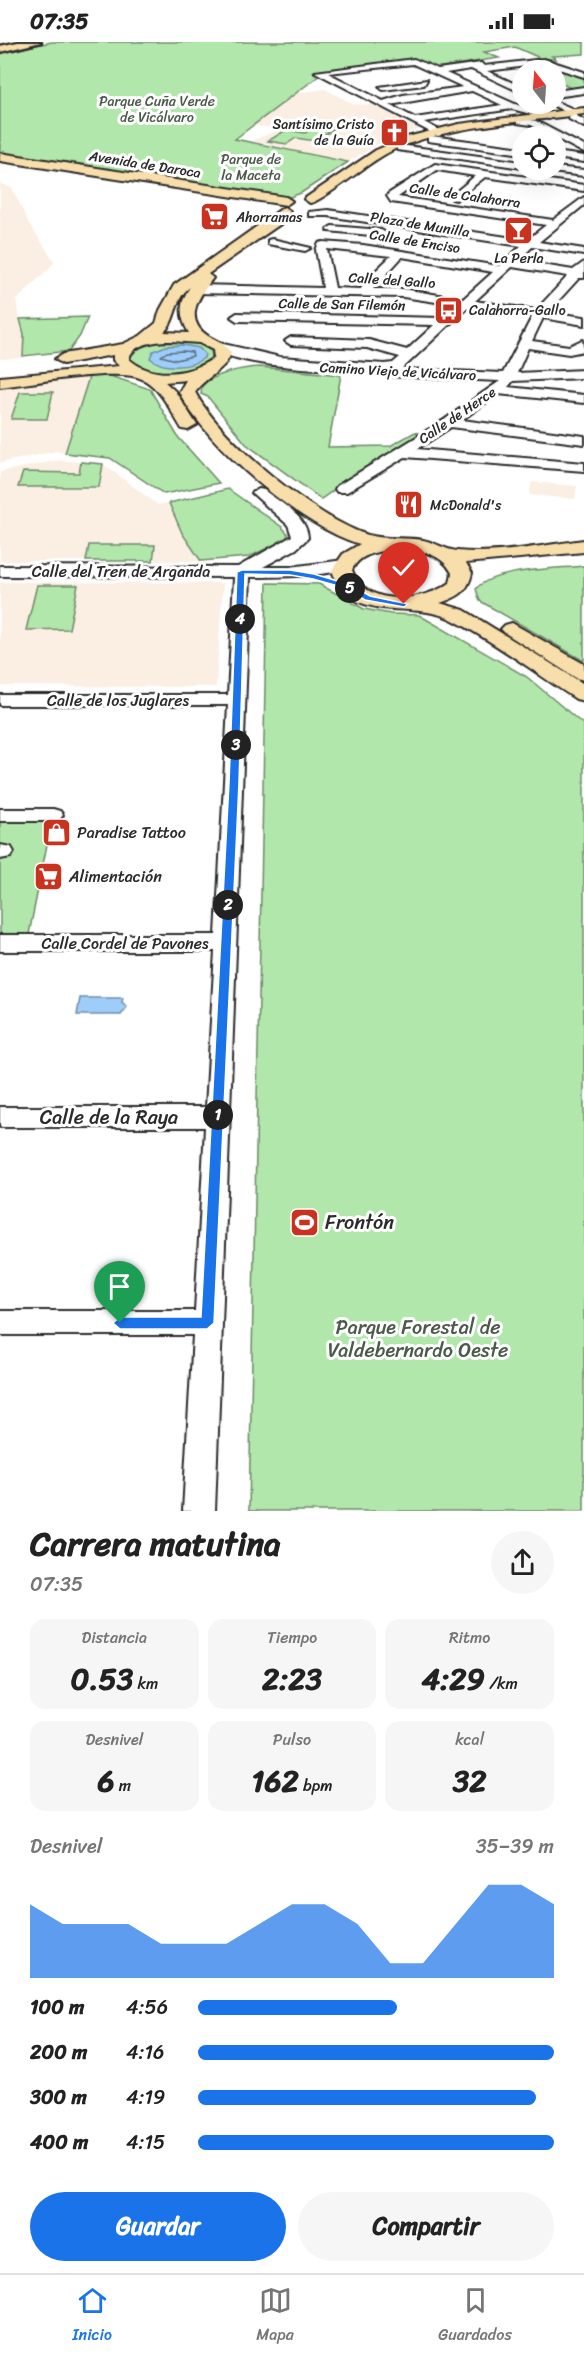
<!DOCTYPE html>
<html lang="es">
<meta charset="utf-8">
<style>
:root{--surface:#fff;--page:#f6f6f6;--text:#222;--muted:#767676;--line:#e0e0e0;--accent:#1a73e8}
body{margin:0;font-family:Sriracha,sans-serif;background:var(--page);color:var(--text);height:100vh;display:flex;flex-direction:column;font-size:22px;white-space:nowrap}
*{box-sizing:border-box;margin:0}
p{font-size:20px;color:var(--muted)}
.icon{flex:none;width:33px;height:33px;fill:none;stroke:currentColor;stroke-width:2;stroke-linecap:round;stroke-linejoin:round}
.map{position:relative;height:1469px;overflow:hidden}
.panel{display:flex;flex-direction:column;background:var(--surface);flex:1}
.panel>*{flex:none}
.needle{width:39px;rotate:343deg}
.fabs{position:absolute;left:512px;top:18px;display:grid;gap:12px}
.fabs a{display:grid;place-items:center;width:54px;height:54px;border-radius:50%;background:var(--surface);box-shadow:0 6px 24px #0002;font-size:30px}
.pin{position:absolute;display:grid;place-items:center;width:51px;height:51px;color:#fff;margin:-62px -26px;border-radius:50% 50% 50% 0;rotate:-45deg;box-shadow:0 0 6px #0007}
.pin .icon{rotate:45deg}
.km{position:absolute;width:30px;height:30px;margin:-15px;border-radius:50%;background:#222;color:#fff;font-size:16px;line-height:30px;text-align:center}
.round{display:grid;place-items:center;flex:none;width:63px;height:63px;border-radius:32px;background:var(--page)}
.head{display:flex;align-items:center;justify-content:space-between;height:102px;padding:0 30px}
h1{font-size:33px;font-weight:700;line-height:45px}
.stats{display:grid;grid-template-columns:repeat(3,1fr);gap:9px;height:102px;padding:6px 30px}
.stats div{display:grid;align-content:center;border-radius:15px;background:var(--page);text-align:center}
.stats b{font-size:30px;font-weight:700}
.stats small{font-size:16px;font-weight:400}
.stats p{font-size:16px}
.chart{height:168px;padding:12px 30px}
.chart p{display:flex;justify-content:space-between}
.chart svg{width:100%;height:108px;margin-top:6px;fill:var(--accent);opacity:.7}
.cta{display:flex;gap:12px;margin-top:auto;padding:12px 30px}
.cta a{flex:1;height:69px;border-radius:36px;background:var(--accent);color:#fff;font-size:24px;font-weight:700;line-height:69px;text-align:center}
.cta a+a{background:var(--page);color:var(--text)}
ul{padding:0 30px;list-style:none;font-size:20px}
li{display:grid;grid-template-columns:96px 72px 1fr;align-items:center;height:45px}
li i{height:15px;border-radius:8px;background:var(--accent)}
.status{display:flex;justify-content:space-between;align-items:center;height:42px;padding:0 30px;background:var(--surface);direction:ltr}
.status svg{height:16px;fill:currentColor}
.tabs{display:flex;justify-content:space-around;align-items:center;height:84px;border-top:2px solid var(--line);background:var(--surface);font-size:16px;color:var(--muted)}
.tabs a{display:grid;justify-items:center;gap:3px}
.tabs .active{color:var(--accent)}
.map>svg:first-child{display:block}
.built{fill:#fbeee3}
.green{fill:#b1e7aa;stroke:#6e896a;stroke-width:1.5}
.water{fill:#9ecdfa;stroke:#708ca7;stroke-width:1.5}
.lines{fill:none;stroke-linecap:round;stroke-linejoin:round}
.shore{stroke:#596c7e;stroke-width:1.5}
.minor-casing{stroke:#2b2b2b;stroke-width:4}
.major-casing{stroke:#2b2b2b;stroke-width:4}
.highway-casing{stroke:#2b2b2b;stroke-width:5}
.minor{fill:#fff;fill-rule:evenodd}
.major{fill:#f8deab;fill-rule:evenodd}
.highway{fill:#f8deab;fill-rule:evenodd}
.route{fill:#1a73e8;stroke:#fff;stroke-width:1.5}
.labels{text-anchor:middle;stroke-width:6;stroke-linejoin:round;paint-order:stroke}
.far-park-label{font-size:14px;fill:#4c5a4b;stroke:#fff}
.far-poi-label{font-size:14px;fill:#2b2b2b;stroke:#fff;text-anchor:start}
.far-street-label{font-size:14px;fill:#2b2b2b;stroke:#fff}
.street-label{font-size:16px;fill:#2b2b2b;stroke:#fff}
.poi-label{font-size:16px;fill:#2b2b2b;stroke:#fff;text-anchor:start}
.near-street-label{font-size:20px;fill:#2b2b2b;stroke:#fff}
.near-poi-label{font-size:20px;fill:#2b2b2b;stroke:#fff;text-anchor:start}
.near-park-label{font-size:20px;fill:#4c5a4b;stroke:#fff}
</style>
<div class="status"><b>07:35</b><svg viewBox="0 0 49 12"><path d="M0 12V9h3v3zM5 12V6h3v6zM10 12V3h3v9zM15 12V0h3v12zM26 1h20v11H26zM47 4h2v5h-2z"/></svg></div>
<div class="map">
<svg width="584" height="1469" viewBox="0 0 584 1469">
<rect width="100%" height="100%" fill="#fff"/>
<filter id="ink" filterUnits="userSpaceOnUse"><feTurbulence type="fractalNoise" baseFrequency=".0167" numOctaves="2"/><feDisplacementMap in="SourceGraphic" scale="12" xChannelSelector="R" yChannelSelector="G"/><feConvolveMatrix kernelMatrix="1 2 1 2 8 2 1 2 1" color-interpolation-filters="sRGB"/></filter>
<g filter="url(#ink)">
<g class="built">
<path d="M325,47L353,62L373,63L421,87L385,98L348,120L251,99L284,86L252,84L297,51Z"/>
<path d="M0,141L12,146L29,182L55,220L16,259L23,292V316L0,317Z"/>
<path d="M89,335L65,411L56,409L0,421V345Z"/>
<path d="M59,418L103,422L158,463L169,461L182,491L201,519H0V430Z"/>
<path d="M532,440L577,444L575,457L529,453Z"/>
<path d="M0,540L223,541L216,645L0,644Z"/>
</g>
<g class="green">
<path d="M52,0H584V12L552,14L556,17H542L515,5L484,10L499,16L435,26L417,18L314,30L320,33L235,97L348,120L301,151L290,155L0,113V10Z"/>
<path d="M546,21L584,36V46L576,48L555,39V28H546L530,22Z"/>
<path d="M315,85L334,87L315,99L296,96L287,102L268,99L286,88L305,91Z"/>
<path d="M88,275L80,294L69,309L23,314L24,292L20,277Z"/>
<path d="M161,298L198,301L211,309L212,314C199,334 139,337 128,315L137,304Z"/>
<path d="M260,325L341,333L328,405L390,404L415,390L423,392L361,429L321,457L246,402L208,355L201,352L202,342C220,331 239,326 260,325Z"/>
<path d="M107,333L150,347L178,395L219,441L164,452L110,416L65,411L89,335Z"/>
<path d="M20,350H53L47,377H11Z"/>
<path d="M81,420L103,422L99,445H18L23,430L79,431Z"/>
<path d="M228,447L282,485L288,492L286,497L249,515L201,519L182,491L169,461Z"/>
<path d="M89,503H155L153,519H86Z"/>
<path d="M584,524V619L480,559L476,547C491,527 558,527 584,524Z"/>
<path d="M267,541L319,542L364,567L391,572L419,573L527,635L584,683V1469H249Z"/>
<path d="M37,543H78L69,587L26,588Z"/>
<path d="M0,778H52L29,892H0Z"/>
</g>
<g class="water">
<path d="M183,303L199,306L205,312L204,316C190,326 163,328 150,316L153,309L166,304Z"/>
<path d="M80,956H123L122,960L127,965L121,973H77Z"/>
</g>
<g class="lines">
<path class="shore" d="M183,309L192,310L193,314L176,318L161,314L167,310Z"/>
<defs>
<g id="minor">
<path d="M414,17L438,27L481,21L484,24L544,17L584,30V35L543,22L487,29L522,45V51L471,27L446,31L515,62L553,74L549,77L512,67L424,80L441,89V93L438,94L315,30ZM413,22L463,45L403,53L383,59L328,31ZM472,49L502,63L415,76L390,63Z"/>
<path d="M427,38L424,43L383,48L379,45Z"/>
<path d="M584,45V51L555,55V49Z"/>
<path d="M557,60L578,69L577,74L584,78V85L569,77L570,72L550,62Z"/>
<path d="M520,76L536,79L584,104V111L531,83L517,81V77Z"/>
<path d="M431,94L522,106V112L428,99V95Z"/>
<path d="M400,103L522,120V126L397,108V104Z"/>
<path d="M555,110L584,114V120L555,116Z"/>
<path d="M435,122L584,143V149L485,135L456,158L452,157V153L475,134L437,128L398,155L553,178L584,155V163L539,200L584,207V213L532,205L518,219L573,228L584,220V236H579L548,270L584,275V283L543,276L532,299L569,304L582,298L584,309L569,312L528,306L517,331L584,328V336L513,339L508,345L584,353V361L498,352L462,378L584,394V402L451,385L417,407L584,421V429L405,415L347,450H337L335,447L337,444L444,378L500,339L386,334L380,330C346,328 235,327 213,305L219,301L280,315L385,322L393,321L400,315L367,306L291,303L285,299L291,295L369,298L407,308L434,283L237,279L231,275L237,271L442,276L456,263L403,255L196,251L190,247L196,243L323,246L316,208L319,201L323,200L363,203L499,224L521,204L328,174H309V170L328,168L527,198L546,183L391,160L387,154L388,152ZM327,207L391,214L364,240L361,247L335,246ZM402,215L493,230L463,257L403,247H373ZM512,225L568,234L536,268L475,259ZM468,265L532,275L503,331L402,327Z"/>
<path d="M555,125L584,128V134L551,130L549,128H555Z"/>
<path d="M332,184L381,188L386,191L381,194L328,189L327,187Z"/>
<path d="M272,197L311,206L305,209L268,202V198Z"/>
<path d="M259,447L264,448C279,460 308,475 308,496L296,507L263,525H290L344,518L352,523C342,535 268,535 250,535L215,1469H183L193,1293H0V1269H195L205,1085H0V1065H206L215,909H0V893H216L228,663H0V653H228L234,535L0,534V524L238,525L292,494L288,483L252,451Z"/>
<path d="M0,767H53L60,769L63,773L60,777L53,779H0Z"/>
<path d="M0,803L11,805L14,810L11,815L0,817Z"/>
</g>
<g id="major">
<path d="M584,66V72C522,81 453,82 395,107C366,121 343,145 314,160L310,161L304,157L376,108L407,95L459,82Z"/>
<path d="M0,111L286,155L292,159L286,163L0,119Z"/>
<path d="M284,165L290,169L282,181L208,232L213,236C200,253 182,277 208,294C218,300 224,301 231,311C226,328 205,335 195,350C220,398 316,477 368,493C386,498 405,495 423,498C434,500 446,508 457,509C498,513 543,503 584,498V510L466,521L472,531C468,550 458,555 440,561L464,568L584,642V659L576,657C537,632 492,598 451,577C410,557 350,584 332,528L343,512L360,502C302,486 206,403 179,350L186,338L165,340L175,349L197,383L188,388L182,387C171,370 161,346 142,337C119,325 29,342 0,345V335L119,324L113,318V313L63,322L55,317L63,312L123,302L140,294L156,281L160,268L174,243ZM190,245C179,261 179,275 189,291L164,290C177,279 174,256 190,245ZM171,299L199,301L213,308L214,316C189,333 153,338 129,317C132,301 158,299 171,299ZM390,508C413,507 440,508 452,531L450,541C422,560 365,566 352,528C359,513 375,510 390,508Z"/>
<path d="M512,581L584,622V638L576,636L505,591L501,587L505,583Z"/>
</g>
<path id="highway" d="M18,0H41L0,10V4Z"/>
</defs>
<use href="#minor" class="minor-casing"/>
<use href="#major" class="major-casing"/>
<use href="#highway" class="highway-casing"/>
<use href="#minor" class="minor"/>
<use href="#major" class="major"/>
<use href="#highway" class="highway"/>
</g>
</g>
<path class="route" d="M242,528H290L314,532L351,543L370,554L408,562L404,565L365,558L345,546L313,537L290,533L245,532L239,741L214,1281L207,1287H120L113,1281L120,1275H201L229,741L237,530Z"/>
<defs>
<symbol id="church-square" viewBox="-11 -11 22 22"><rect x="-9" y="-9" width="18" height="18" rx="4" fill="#c8321e" stroke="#fff"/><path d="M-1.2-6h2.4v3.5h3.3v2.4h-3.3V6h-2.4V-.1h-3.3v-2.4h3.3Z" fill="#fff"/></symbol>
<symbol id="supermarket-square" viewBox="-11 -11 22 22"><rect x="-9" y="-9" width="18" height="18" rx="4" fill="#c8321e" stroke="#fff"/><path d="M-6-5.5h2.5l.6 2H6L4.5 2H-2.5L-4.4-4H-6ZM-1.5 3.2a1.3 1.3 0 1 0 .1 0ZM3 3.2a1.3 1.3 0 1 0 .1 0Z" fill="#fff"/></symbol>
<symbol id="bar-square" viewBox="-11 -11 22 22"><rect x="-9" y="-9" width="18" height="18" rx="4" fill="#c8321e" stroke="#fff"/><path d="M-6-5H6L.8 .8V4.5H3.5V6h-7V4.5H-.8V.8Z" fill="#fff"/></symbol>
<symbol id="bus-square" viewBox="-11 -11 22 22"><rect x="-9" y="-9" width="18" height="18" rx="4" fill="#c8321e" stroke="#fff"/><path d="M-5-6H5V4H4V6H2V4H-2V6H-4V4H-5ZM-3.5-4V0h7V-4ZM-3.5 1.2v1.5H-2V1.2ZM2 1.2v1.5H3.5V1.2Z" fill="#fff"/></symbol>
<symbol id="restaurant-square" viewBox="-11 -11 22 22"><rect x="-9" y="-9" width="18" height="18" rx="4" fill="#c8321e" stroke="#fff"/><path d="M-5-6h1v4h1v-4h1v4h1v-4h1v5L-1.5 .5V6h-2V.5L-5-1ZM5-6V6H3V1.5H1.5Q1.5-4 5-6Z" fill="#fff"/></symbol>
<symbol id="shop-square" viewBox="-11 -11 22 22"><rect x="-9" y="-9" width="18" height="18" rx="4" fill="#c8321e" stroke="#fff"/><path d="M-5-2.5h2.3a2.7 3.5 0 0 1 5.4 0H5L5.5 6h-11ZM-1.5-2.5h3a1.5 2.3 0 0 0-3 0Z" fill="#fff"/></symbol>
<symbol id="stadium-square" viewBox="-11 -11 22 22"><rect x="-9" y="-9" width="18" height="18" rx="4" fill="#c8321e" stroke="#fff"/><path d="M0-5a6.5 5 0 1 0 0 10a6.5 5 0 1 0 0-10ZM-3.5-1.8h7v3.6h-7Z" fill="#fff"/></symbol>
</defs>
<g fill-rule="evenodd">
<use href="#church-square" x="378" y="74" width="33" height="33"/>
<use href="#supermarket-square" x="198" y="158" width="33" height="33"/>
<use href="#bar-square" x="502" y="172" width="33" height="33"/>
<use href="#bus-square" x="432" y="252" width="33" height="33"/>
<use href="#restaurant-square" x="392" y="446" width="33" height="33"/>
<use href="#shop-square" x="40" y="774" width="33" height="33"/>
<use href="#supermarket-square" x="32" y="818" width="33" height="33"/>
<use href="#stadium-square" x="288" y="1164" width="33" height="33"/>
</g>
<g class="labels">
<g class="far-park-label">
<text x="157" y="64">Parque Cuña Verde<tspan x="157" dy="16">de Vicálvaro</tspan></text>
<text x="251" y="122">Parque de<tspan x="251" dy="16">la Maceta</tspan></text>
</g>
<g class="far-poi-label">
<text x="374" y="87" text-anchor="end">Santísimo Cristo<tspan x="374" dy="16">de la Guía</tspan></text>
<text x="236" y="180">Ahorramas</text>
<text x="519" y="221" text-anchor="middle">La Perla</text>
<text x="469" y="273">Calahorra-Gallo</text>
<text x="430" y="468">McDonald's</text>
</g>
<g class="far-street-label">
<text transform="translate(145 122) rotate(9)" y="5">Avenida de Daroca</text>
<text transform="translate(465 153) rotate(8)" y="5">Calle de Calahorra</text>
<text transform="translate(420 182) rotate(9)" y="5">Plaza de Munilla</text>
<text transform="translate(415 199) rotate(9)" y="5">Calle de Enciso</text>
<text transform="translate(392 238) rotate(4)" y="5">Calle del Gallo</text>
<text transform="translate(342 262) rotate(1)" y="5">Calle de San Filemón</text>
<text transform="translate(398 329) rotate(3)" y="5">Camino Viejo de Vicálvaro</text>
<text transform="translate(457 373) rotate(-34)" y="5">Calle de Herce</text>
</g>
<g class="street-label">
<text x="121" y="535">Calle del Tren de Arganda</text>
<text x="118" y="664">Calle de los Juglares</text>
<text x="125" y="907">Calle Cordel de Pavones</text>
</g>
<g class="poi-label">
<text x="77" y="796">Paradise Tattoo</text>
<text x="69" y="840">Alimentación</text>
</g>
<g class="near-street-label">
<text x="109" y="1082">Calle de la Raya</text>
</g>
<g class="near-poi-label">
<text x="325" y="1187">Frontón</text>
</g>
<g class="near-park-label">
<text x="418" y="1292">Parque Forestal de<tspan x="418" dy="23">Valdebernardo Oeste</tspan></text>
</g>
</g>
</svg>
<div class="fabs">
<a><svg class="needle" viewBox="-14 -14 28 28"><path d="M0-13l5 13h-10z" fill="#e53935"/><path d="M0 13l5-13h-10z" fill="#767676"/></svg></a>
<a><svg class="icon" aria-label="locate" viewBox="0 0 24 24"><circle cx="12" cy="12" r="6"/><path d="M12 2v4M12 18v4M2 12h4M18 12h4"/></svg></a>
</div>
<div class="pin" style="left:120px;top:1281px;background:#1e9e55"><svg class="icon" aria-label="arrive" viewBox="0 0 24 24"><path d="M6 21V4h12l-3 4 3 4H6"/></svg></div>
<div class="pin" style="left:404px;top:562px;background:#d93025"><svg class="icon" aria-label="check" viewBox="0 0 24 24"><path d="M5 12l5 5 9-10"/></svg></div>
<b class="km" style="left:218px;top:1073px">1</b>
<b class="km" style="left:228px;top:863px">2</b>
<b class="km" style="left:236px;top:703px">3</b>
<b class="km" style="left:240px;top:577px">4</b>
<b class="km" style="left:350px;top:546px">5</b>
</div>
<section class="panel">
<div class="head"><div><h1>Carrera matutina</h1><p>07:35</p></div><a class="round"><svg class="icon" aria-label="share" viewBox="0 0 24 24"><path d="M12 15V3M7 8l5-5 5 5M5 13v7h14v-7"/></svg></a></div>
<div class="stats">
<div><p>Distancia</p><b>0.53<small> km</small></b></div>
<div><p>Tiempo</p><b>2:23</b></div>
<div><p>Ritmo</p><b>4:29<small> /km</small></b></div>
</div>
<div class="stats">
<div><p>Desnivel</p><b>6<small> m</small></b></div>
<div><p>Pulso</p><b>162<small> bpm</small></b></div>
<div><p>kcal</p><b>32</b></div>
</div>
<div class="chart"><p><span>Desnivel</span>35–39 m</p>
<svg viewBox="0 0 160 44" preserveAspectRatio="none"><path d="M0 44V14L10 22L20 22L30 22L40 30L50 30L60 30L70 22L80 14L90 14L100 22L110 38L120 38L130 22L140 6L150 6L160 14V44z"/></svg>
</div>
<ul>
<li><b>100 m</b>4:56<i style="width:56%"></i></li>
<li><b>200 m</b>4:16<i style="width:100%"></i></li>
<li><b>300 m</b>4:19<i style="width:95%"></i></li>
<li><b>400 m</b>4:15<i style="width:100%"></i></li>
</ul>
<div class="cta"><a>Guardar</a><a>Compartir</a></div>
</section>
<nav class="tabs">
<a class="active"><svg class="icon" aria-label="home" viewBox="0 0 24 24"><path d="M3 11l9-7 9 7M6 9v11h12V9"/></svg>Inicio</a>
<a><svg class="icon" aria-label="map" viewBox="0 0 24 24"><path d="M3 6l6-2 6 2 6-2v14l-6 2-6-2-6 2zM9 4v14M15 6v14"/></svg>Mapa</a>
<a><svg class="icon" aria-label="saved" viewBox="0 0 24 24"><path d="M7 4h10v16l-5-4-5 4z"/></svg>Guardados</a>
</nav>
